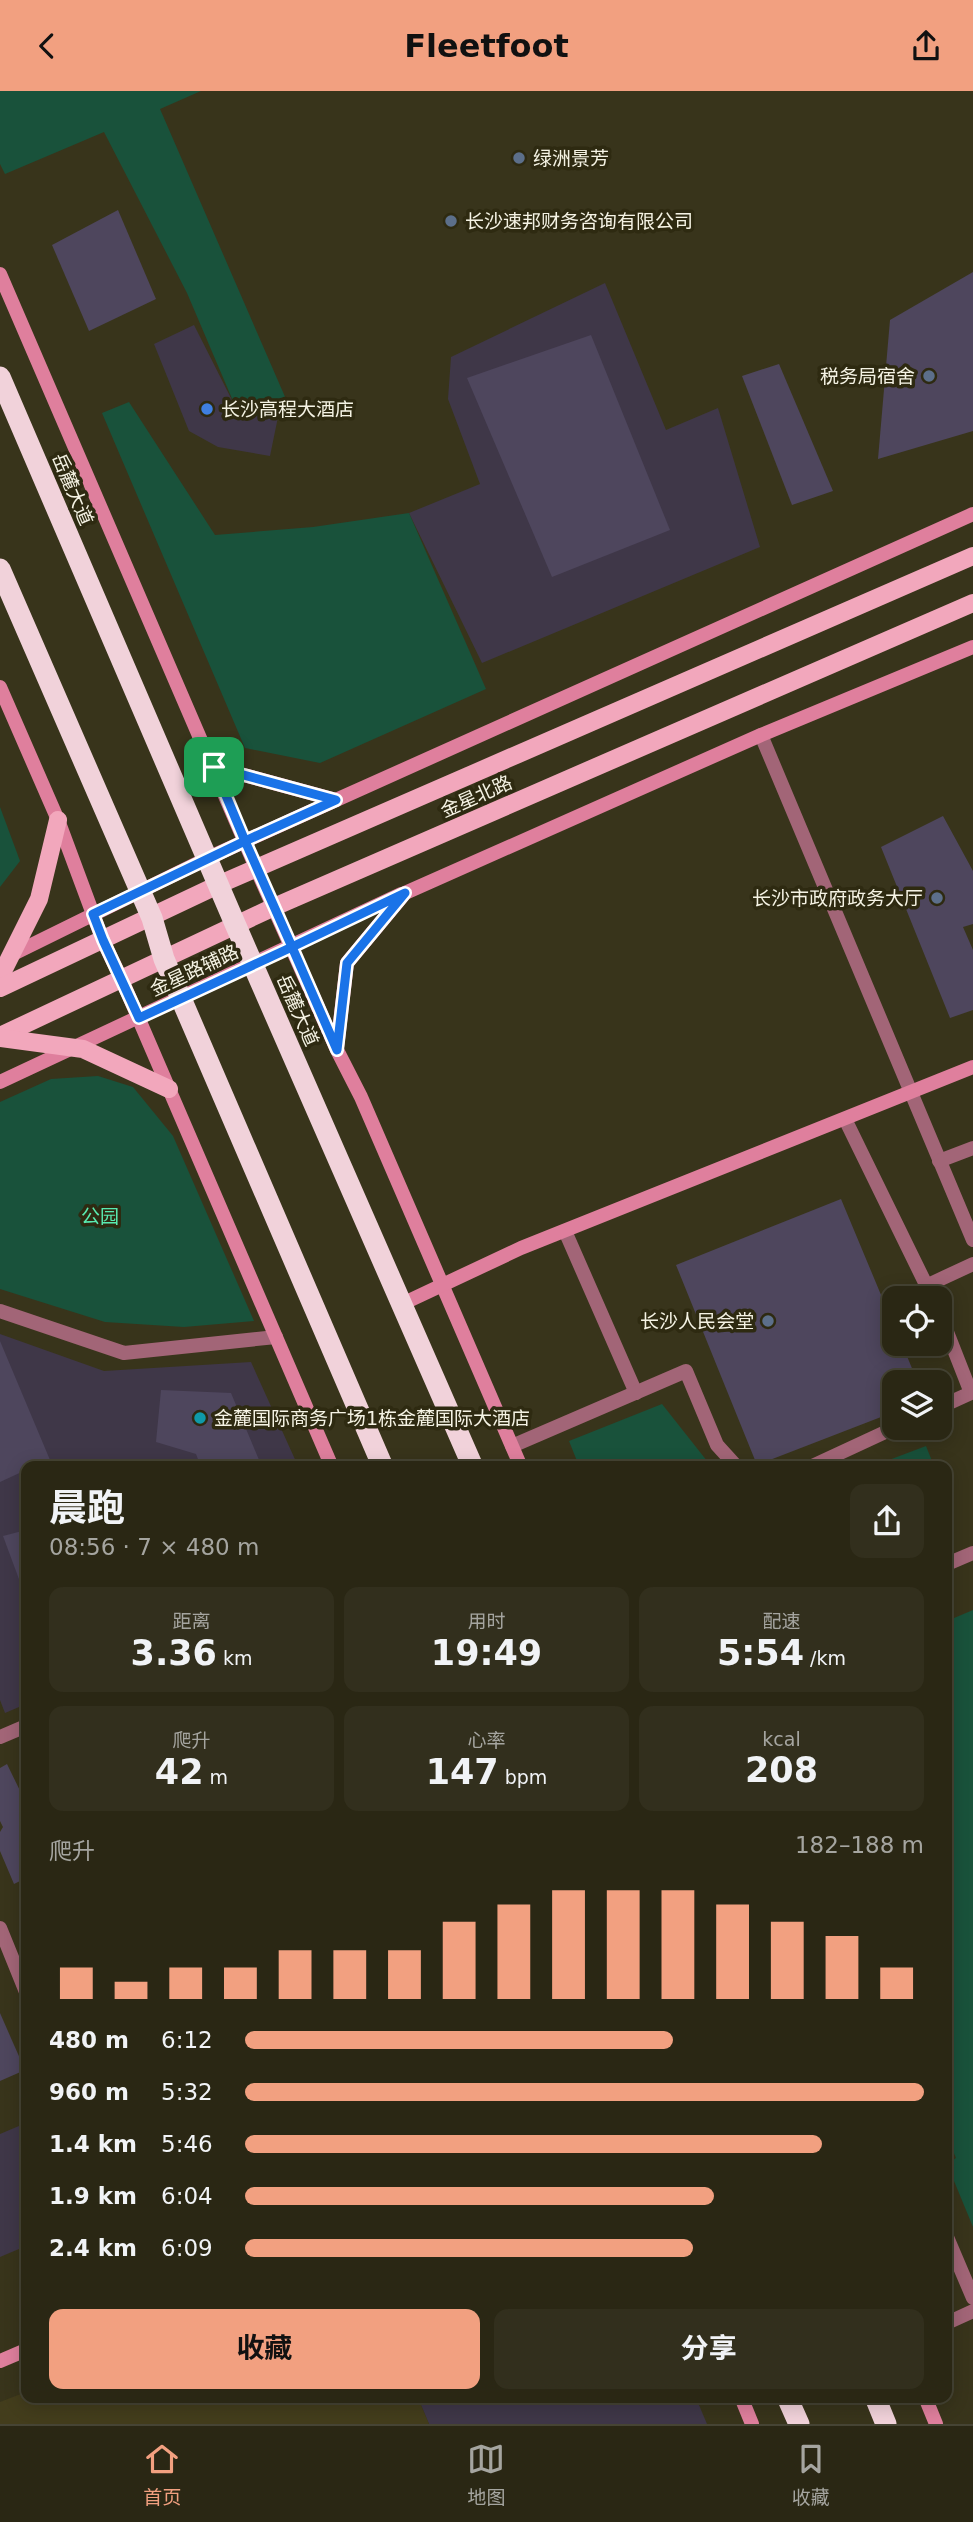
<!DOCTYPE html>
<html lang="zh">
<meta charset="utf-8">
<style>
:root{--surface:#2a2714;--page:#322f1d;--text:#f1f3f6;--muted:#a5a5a0;--line:#464434;--accent:#f2a080}
body{margin:0;font-family:"DejaVu Sans","Noto Sans SC",sans-serif;background:var(--page);color:var(--text);height:100vh;display:flex;flex-direction:column;font-size:26px;white-space:nowrap}
*{box-sizing:border-box;margin:0}
p{font-size:23px;color:var(--muted)}
.icon{flex:none;width:38px;height:38px;fill:none;stroke:currentColor;stroke-width:2;stroke-linecap:round;stroke-linejoin:round}
.map{position:relative;flex:1;overflow:hidden}
.side{position:absolute;left:21px;top:1370px;width:931px;height:942px;display:flex;flex-direction:column;background:var(--surface);border-radius:14px;box-shadow:0 4px 18px #0003,0 0 0 2px var(--line)}
.side>*{flex:none}
.controls{position:absolute;left:882px;top:1195px;display:grid;gap:14px}
.controls a{display:grid;place-items:center;width:70px;height:70px;border-radius:14px;background:var(--surface);box-shadow:0 4px 18px #0003,0 0 0 2px var(--line);font-size:35px}
.pin{position:absolute;display:grid;place-items:center;width:60px;height:60px;color:#fff;margin:-30px;border-radius:14px;box-shadow:0 4px 10px #0006}
.round{display:grid;place-items:center;flex:none;width:74px;height:74px;border-radius:14px;background:var(--page)}
.overview{display:flex;align-items:center;justify-content:space-between;height:119px;padding:0 28px}
h1{font-size:38px;font-weight:700;line-height:52px}
.stats{display:grid;grid-template-columns:repeat(3,1fr);gap:10px;height:119px;padding:7px 28px}
.stats div{display:grid;align-content:center;border-radius:14px;background:var(--page);text-align:center}
.stats b{font-size:35px;font-weight:700}
.stats small{font-size:19px;font-weight:400}
.stats p{font-size:19px}
.chart{height:196px;padding:14px 28px}
.chart p{display:flex;justify-content:space-between}
.chart svg{width:100%;height:126px;margin-top:7px;stroke:var(--accent);stroke-width:6}
.button{display:flex;gap:14px;margin-top:auto;padding:14px 28px}
.button a{flex:1;height:80px;border-radius:14px;background:var(--accent);color:#111;font-size:28px;font-weight:700;line-height:80px;text-align:center}
.button a+a{background:var(--page);color:var(--text)}
ul{padding:0 28px;list-style:none;font-size:23px}
li{display:grid;grid-template-columns:112px 84px 1fr;align-items:center;height:52px}
li i{height:18px;border-radius:9px;background:var(--accent)}
header{display:flex;justify-content:space-between;align-items:center;height:91px;padding:0 28px;background:var(--accent);color:#111;font-size:32px;font-weight:700}
.menu{display:flex;justify-content:space-around;align-items:center;height:98px;border-top:2px solid var(--line);background:var(--surface);font-size:19px;color:var(--muted)}
.menu a{display:grid;justify-items:center;gap:4px}
.menu .current{color:var(--accent)}
.map>svg:first-child{display:block}
.commercial{fill:#3f3748}
.built{fill:#433d1c}
.green{fill:#19523b}
.building{fill:#4e465d}
.lines{fill:none;stroke-linecap:round;stroke-linejoin:round}
.street{stroke:#a26577;stroke-width:14}
.secondary{stroke:#df7f9d;stroke-width:14}
.primary{stroke:#f2a7bc;stroke-width:18}
.highway{stroke:#f1d2da;stroke-width:21}
.route-casing{stroke:#fff;stroke-width:14}
.route{stroke:#1a73e8;stroke-width:9}
.service-dot{fill:#5c6f8a;stroke:#2e2a11;stroke-width:2.5}
.shop-dot{fill:#3f7fe0;stroke:#2e2a11;stroke-width:2.5}
.culture-dot{fill:#0f9aa8;stroke:#2e2a11;stroke-width:2.5}
.labels{text-anchor:middle;stroke-width:7;stroke-linejoin:round;paint-order:stroke}
.poi-label{font-size:19px;fill:#f5f3e4;stroke:#2e2a11;text-anchor:start}
.street-label{font-size:19px;fill:#f5f3e4;stroke:#2e2a11}
.park-label{font-size:19px;fill:#59ebb1;stroke:#2e2a11}
</style>
<header><svg class="icon" aria-label="back" viewBox="0 0 24 24"><path d="M15 5l-7 7 7 7"/></svg>Fleetfoot<svg class="icon" aria-label="share" viewBox="0 0 24 24"><path d="M12 15V3M7 8l5-5 5 5M5 13v7h14v-7"/></svg></header>
<div class="map">
<svg width="973" height="2333" viewBox="0 0 973 2333">
<rect width="100%" height="100%" fill="#38341b"/>
<g class="commercial">
<path d="M605,192L666,339L718,317L760,456L482,572L409,422L480,393L448,308L451,266Z"/>
<path d="M194,234L239,323L278,326L270,365L218,356L189,340L154,253Z"/>
<path d="M0,1243L104,1280L251,1271L298,1375L26,1376V1613L5,1622L0,1609Z"/>
<path d="M26,2032V2155L0,2166V2043Z"/>
<path d="M418,2307H696L707,2333H429Z"/>
</g>
<path class="built" d="M26,2301V2306L418,2307L429,2333H0V2311Z"/>
<g class="green">
<path d="M0,0H201L160,18L289,315L278,326L239,324L187,202L104,41L5,83L0,73Z"/>
<path d="M129,311L215,444L313,436L409,422L486,598L320,672L245,657L102,322Z"/>
<path d="M0,716L20,770L0,796Z"/>
<path d="M98,985L133,996L173,1045L254,1230L184,1236L105,1231L0,1198V1011L51,988Z"/>
<path d="M662,1313L711,1375H579L569,1350Z"/>
<path d="M926,1355L934,1375H873Z"/>
<path d="M973,1519V2136L947,2073L956,2067L947,2046V1530Z"/>
</g>
<g class="building">
<path d="M118,119L156,208L89,240L52,154Z"/>
<path d="M973,181V340L878,368L890,229Z"/>
<path d="M591,244L670,439L552,486L467,287Z"/>
<path d="M779,273L833,400L792,414L742,285Z"/>
<path d="M943,725L973,780V833L963,836L973,859V919L950,927L881,756Z"/>
<path d="M841,1108L894,1235V1253H902L918,1292H894V1321L757,1374L676,1174Z"/>
<path d="M0,1250L50,1369L35,1376H26V1379L0,1391Z"/>
<path d="M161,1299L231,1302L262,1376H201L196,1363L156,1351Z"/>
<path d="M26,1439V1507L3,1445Z"/>
<path d="M7,1673L26,1712V1787L14,1793L0,1760V1741L3,1736L0,1730V1677Z"/>
<path d="M0,1922L25,1979L0,1990Z"/>
</g>
<g class="lines">
<g class="street">
<path d="M761,644L973,1149"/>
<path d="M845,1028L933,1208"/>
<path d="M939,1070L973,1057"/>
<path d="M565,1140L636,1302"/>
<path d="M928,1194L973,1173"/>
<path d="M0,1220L124,1262L276,1246"/>
<path d="M940,1223L971,1302L940,1316"/>
<path d="M512,1355L686,1280L717,1354L737,1376"/>
<path d="M810,1376L894,1337"/>
<path d="M947,1473L973,1462"/>
<path d="M0,1646L26,1635"/>
<path d="M0,1837L26,1901"/>
<path d="M947,2146L973,2207"/>
<path d="M947,2232L973,2220"/>
</g>
<g class="secondary">
<path d="M0,183L256,777L337,959L361,1006L521,1376"/>
<path d="M0,596L58,729L103,850L122,889L332,1376"/>
<path d="M214,676L336,709L973,423"/>
<path d="M9,865L208,767L336,709"/>
<path d="M337,957L347,872L405,802L761,644L973,556"/>
<path d="M0,991L401,803"/>
<path d="M402,1213L521,1157L973,976"/>
<path d="M0,2270L26,2259"/>
<path d="M741,2306L752,2333"/>
<path d="M925,2306L936,2333"/>
</g>
<g class="primary">
<path d="M0,886L39,808L58,729"/>
<path d="M0,897L220,793L973,465"/>
<path d="M0,945L274,816L973,512"/>
<path d="M0,947L83,958L169,998"/>
</g>
<g class="highway">
<path d="M0,286L236,835L473,1376"/>
<path d="M0,478L152,827L164,868L383,1376"/>
<path d="M787,2306L799,2333"/>
<path d="M875,2306L886,2333"/>
</g>
</g>
<g class="lines">
<defs>
<path id="route" d="M214,676L245,750L93,823L103,849L139,927L292,856L337,959L347,872L405,802L292,856L245,750L336,709L214,676"/>
</defs>
<use href="#route" class="route-casing"/>
<use href="#route" class="route"/>
</g>
<g class="service-dot">
<circle cx="519" cy="67" r="7"/>
<circle cx="451" cy="130" r="7"/>
<circle cx="929" cy="285" r="7"/>
<circle cx="937" cy="807" r="7"/>
<circle cx="768" cy="1230" r="7"/>
</g>
<circle class="shop-dot" cx="207" cy="318" r="7"/>
<circle class="culture-dot" cx="200" cy="1327" r="7"/>
<g class="labels">
<g class="poi-label">
<text x="533" y="74">绿洲景芳</text>
<text x="465" y="137">长沙速邦财务咨询有限公司</text>
<text x="915" y="292" text-anchor="end">税务局宿舍</text>
<text x="221" y="325">长沙高程大酒店</text>
<text x="923" y="814" text-anchor="end">长沙市政府政务大厅</text>
<text x="754" y="1237" text-anchor="end">长沙人民会堂</text>
<text x="214" y="1334">金麓国际商务广场1栋金麓国际大酒店</text>
</g>
<g class="street-label">
<text transform="translate(73 398) rotate(67)" y="7">岳麓大道</text>
<text transform="translate(476 705) rotate(-24)" y="7">金星北路</text>
<text transform="translate(194 879) rotate(-25)" y="7">金星路辅路</text>
<text transform="translate(298 919) rotate(66)" y="7">岳麓大道</text>
</g>
<g class="park-label">
<text x="100" y="1132">公园</text>
</g>
</g>
</svg>
<div class="controls">
<a><svg class="icon" aria-label="locate" viewBox="0 0 24 24"><circle cx="12" cy="12" r="6"/><path d="M12 2v4M12 18v4M2 12h4M18 12h4"/></svg></a>
<a><svg class="icon" aria-label="layers" viewBox="0 0 24 24"><path d="M12 4l9 5-9 5-9-5zM3 14l9 5 9-5"/></svg></a>
</div>
<div class="pin" style="left:214px;top:676px;background:#1e9e55"><svg class="icon" aria-label="arrive" viewBox="0 0 24 24"><path d="M6 21V4h12l-3 4 3 4H6"/></svg></div>
<section class="side">
<div class="overview"><div><h1>晨跑</h1><p>08:56 · 7 × 480 m</p></div><a class="round"><svg class="icon" aria-label="share" viewBox="0 0 24 24"><path d="M12 15V3M7 8l5-5 5 5M5 13v7h14v-7"/></svg></a></div>
<div class="stats">
<div><p>距离</p><b>3.36<small> km</small></b></div>
<div><p>用时</p><b>19:49</b></div>
<div><p>配速</p><b>5:54<small> /km</small></b></div>
</div>
<div class="stats">
<div><p>爬升</p><b>42<small> m</small></b></div>
<div><p>心率</p><b>147<small> bpm</small></b></div>
<div><p>kcal</p><b>208</b></div>
</div>
<div class="chart"><p><span>爬升</span>182–188 m</p>
<svg viewBox="0 0 160 44" preserveAspectRatio="none"><path d="M5 44V33M15 44V38M25 44V33M35 44V33M45 44V27M55 44V27M65 44V27M75 44V17M85 44V11M95 44V6M105 44V6M115 44V6M125 44V11M135 44V17M145 44V22M155 44V33"/></svg>
</div>
<ul>
<li><b>480 m</b>6:12<i style="width:63%"></i></li>
<li><b>960 m</b>5:32<i style="width:100%"></i></li>
<li><b>1.4 km</b>5:46<i style="width:85%"></i></li>
<li><b>1.9 km</b>6:04<i style="width:69%"></i></li>
<li><b>2.4 km</b>6:09<i style="width:66%"></i></li>
</ul>
<div class="button"><a>收藏</a><a>分享</a></div>
</section>
</div>
<nav class="menu">
<a class="current"><svg class="icon" aria-label="home" viewBox="0 0 24 24"><path d="M3 11l9-7 9 7M6 9v11h12V9"/></svg>首页</a>
<a><svg class="icon" aria-label="map" viewBox="0 0 24 24"><path d="M3 6l6-2 6 2 6-2v14l-6 2-6-2-6 2zM9 4v14M15 6v14"/></svg>地图</a>
<a><svg class="icon" aria-label="saved" viewBox="0 0 24 24"><path d="M7 4h10v16l-5-4-5 4z"/></svg>收藏</a>
</nav>
